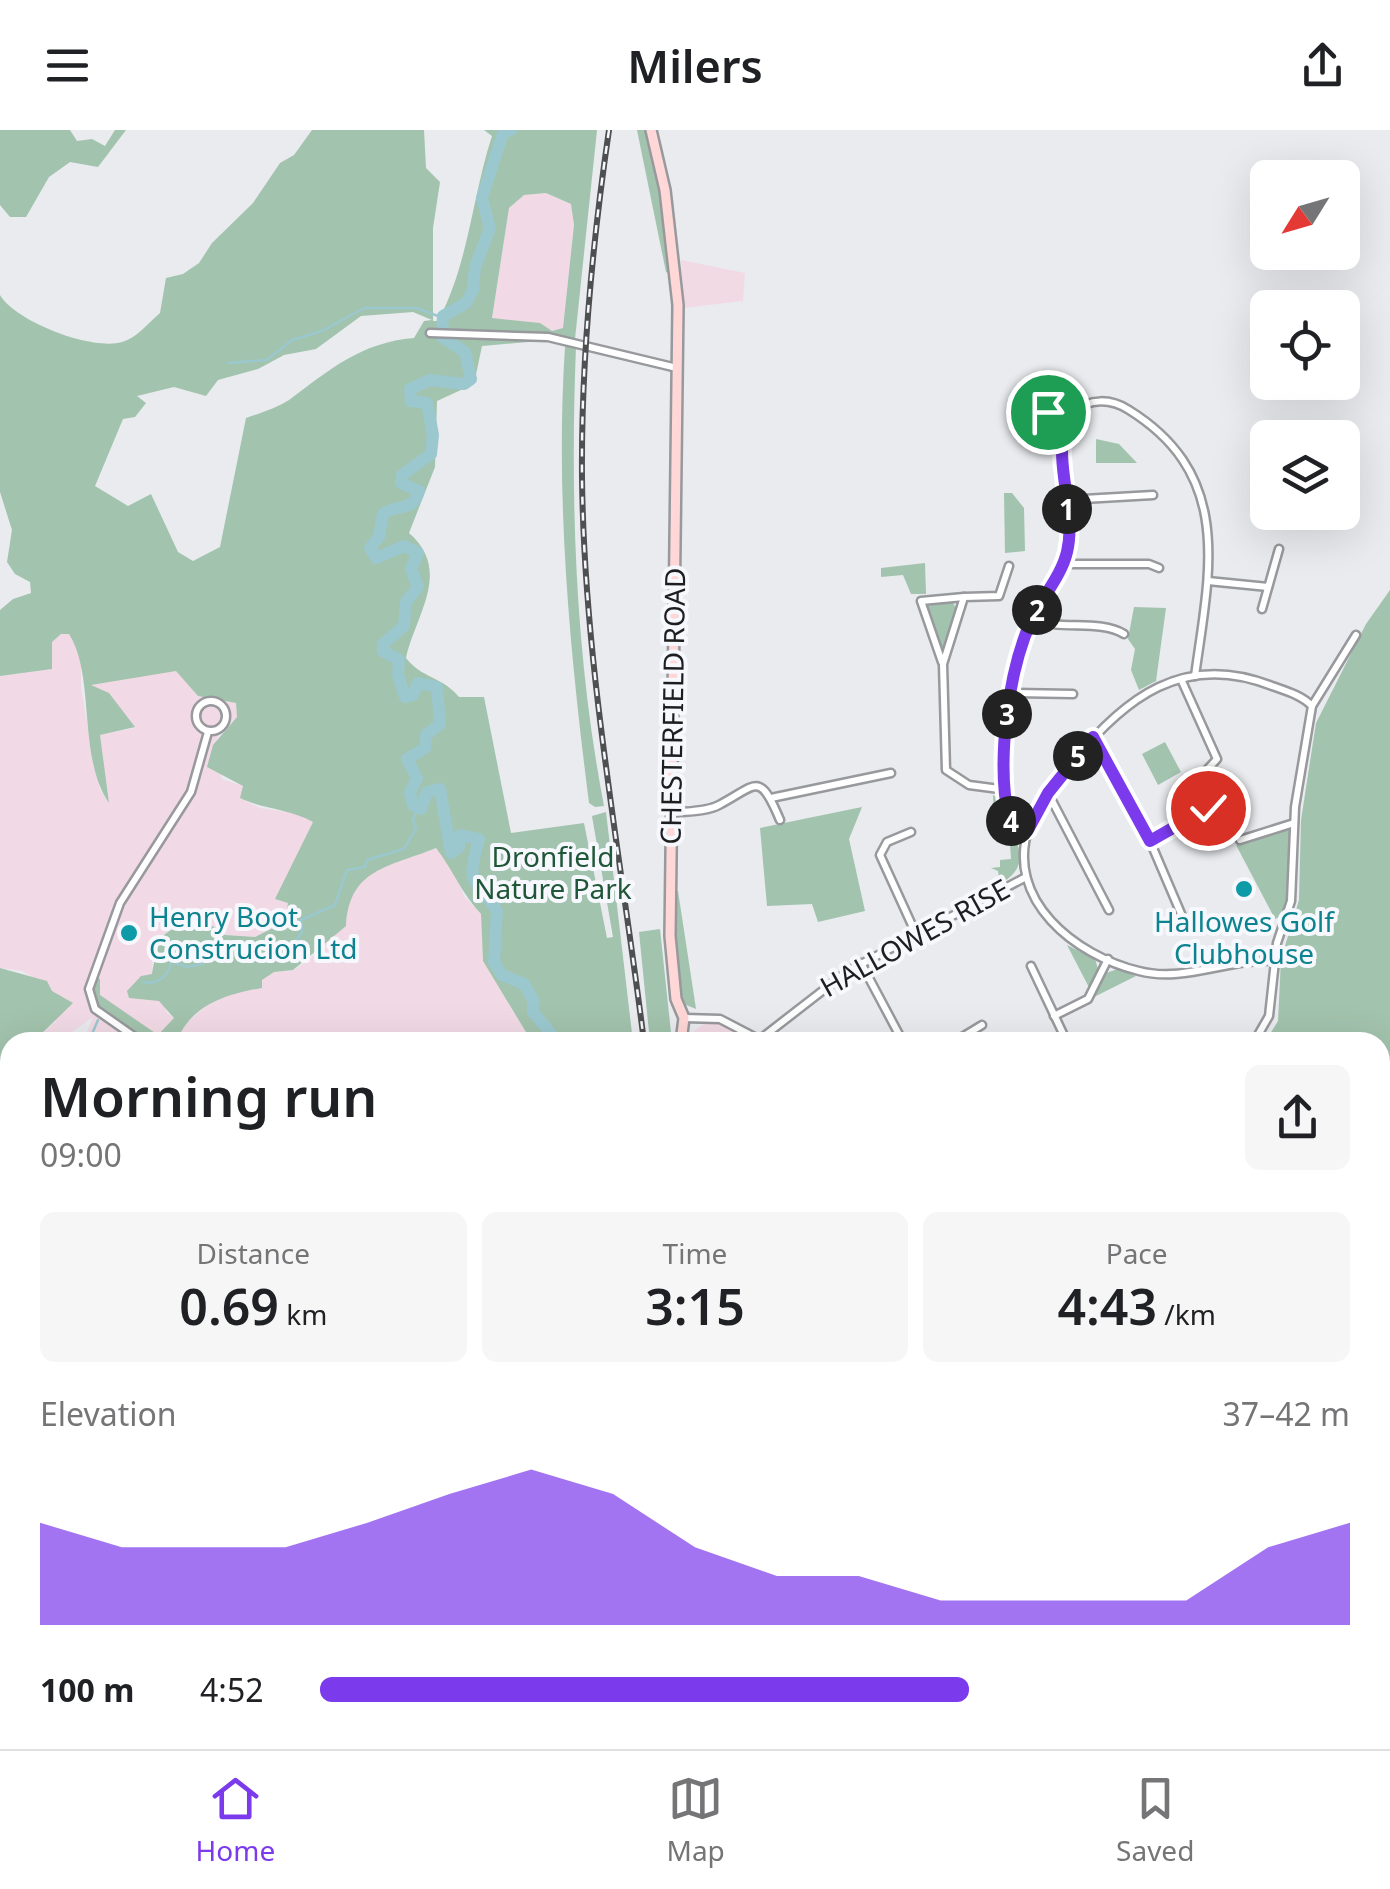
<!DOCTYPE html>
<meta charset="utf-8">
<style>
:root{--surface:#fff;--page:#f6f6f6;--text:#202124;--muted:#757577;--line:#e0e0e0;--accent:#7c3aed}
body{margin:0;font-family:"Noto Sans",sans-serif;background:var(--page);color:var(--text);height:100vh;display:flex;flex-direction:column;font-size:38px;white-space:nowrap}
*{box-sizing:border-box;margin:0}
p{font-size:32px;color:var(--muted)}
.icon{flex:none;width:55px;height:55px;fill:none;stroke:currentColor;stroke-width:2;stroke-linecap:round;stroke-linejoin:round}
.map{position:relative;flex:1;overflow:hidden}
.panel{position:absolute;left:0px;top:902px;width:1390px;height:718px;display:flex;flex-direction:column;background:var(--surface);border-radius:30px 30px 0 0;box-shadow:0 10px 40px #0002}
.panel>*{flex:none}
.needle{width:65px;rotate:233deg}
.tools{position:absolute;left:1250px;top:30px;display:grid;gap:20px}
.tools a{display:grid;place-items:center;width:110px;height:110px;border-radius:15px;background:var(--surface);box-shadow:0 10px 40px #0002;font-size:50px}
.pin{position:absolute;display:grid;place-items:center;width:85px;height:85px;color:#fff;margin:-42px;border:5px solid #fff;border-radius:50%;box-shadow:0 2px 10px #0007}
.km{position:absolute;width:50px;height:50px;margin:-25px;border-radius:50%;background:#222;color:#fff;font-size:28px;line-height:50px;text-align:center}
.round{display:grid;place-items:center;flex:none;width:105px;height:105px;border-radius:15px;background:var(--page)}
.summary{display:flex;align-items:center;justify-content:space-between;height:170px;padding:0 40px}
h1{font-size:55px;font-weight:600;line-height:75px}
.figures{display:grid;grid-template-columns:repeat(3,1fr);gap:15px;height:170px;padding:10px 40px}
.figures div{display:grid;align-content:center;border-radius:15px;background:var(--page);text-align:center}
.figures b{font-size:50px;font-weight:600}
.figures small{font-size:28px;font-weight:400}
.figures p{font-size:28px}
.chart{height:280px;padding:20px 40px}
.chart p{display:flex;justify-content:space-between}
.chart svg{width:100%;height:180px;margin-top:10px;fill:var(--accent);opacity:.7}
ul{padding:0 40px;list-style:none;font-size:32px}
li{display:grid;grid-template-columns:160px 120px 1fr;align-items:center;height:75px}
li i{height:25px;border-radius:12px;background:var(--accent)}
header{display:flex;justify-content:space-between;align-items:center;height:130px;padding:0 40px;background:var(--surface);font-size:45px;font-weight:600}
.tab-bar{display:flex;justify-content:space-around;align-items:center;height:140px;border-top:2px solid var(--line);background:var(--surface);font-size:28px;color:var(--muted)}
.tab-bar a{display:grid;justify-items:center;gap:5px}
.tab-bar .active{color:var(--accent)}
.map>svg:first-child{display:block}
.commercial{fill:#f2dae4}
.industrial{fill:#f1dae5}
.green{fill:#a2c3ad;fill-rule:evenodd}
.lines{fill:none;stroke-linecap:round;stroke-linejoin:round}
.stream{stroke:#9bc8cf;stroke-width:2.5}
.river{stroke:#9bc8cf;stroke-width:12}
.street-casing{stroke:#98999d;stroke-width:11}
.secondary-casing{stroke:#98999d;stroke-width:14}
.street{stroke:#fff;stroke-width:6}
.secondary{stroke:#fed7d6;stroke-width:9}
.rail-casing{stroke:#4d4f50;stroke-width:6}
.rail{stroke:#f7f8fd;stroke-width:2.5;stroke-dasharray:8;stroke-linecap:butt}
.route-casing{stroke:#fff;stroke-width:20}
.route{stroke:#7c3aed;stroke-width:12}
.culture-dot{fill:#0f9aa8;stroke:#f7f8fd;stroke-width:4}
.labels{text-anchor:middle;stroke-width:8;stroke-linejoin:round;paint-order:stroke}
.street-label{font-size:28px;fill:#1d1e1f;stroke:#f7f8fd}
.park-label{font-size:28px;fill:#205738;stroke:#f7f8fd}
.culture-label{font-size:28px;fill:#0d838f;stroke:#f7f8fd;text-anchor:start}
</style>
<header><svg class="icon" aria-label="menu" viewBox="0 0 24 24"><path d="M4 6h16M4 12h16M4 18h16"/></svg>Milers<svg class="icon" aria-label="share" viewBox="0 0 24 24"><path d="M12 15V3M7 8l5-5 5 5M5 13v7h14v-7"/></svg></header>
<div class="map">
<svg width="1390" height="1619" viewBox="0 0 1390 1619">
<rect width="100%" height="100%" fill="#e9ebef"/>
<g class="commercial">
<path d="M681,130L745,143L743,171L683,178Z"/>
<path d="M721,892L753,912H695L693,902L704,894Z"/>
</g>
<g class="industrial">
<path d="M546,63L571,74L574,95L563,199L552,201L492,189L509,78L524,65Z"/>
<path d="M61,504H69L81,524V557L90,611L100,659L107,671L100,605L134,598L89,555L176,540L198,566L236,573L237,587L217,608L222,649L244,656L240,668L260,678L301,684L313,692L276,769L288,773L286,792L255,807L225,805L205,791L166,802L153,821L152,844L167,883L184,895L208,874L236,862L262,858V850L274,842L294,840L312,827L365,744L436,718L455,742L464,766L481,784L483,831L532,912H83L93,887L58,912H33L56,891L52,861L23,841L0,838V546L52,539V512Z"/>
</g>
<g class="green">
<path d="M0,0H70L77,11L92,9L105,16L115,0H126L98,37L70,32L49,47L26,87H10L0,75Z"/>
<path d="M312,0H424L426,38L440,52L433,98V191H438C469,133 472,67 492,6L484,0H597L575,209L550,203L540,211L482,216L474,254L437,271L435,337L409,403C453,441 415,486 406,528C421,548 443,547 459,567H484L511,703L584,693L607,808L613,807L592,686L606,682L633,912H532L483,831L481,784C462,764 453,740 436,718C390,737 349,738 346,796L293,840L274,842L262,850V858C231,863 197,873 181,902L193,912H149L101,880L90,861L95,847L100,849V865L158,905L174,888L159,871L129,868L127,861L141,846L152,844C161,800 159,801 205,791L225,805L255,807L285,792L288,773L275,769L313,692C291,679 263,679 240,668L243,656L207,637L213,615L237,587L236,573L198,566L176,541L91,555L109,563L135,597L100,605L109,673C77,626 96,547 69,504H61L52,512V539L0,546V480L13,469L31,463L30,452L15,444L7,432L12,400L0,362V165C15,191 91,221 122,212C137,208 148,193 160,183L166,148L183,144L199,133L212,113L253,73L280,33L294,25ZM546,63L571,74L574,95L563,198L552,201L540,193L492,188L509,78L524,65ZM413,182L432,190L424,191L414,208C362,212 329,240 289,270C277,278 260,283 246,288L220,417L193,431L178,422L151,364L128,376L95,356L123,289L135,287L146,273L137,266L174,257L206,266L218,250L258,239L284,225L316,219L361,186Z"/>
<path d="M637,0H647L662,66L671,144L666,142Z"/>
<path d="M570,215L576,216C570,369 575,525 604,676L595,677L589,673C570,523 555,369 565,217Z"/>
<path d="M1096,309L1119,314L1137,333H1096Z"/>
<path d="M1004,363H1012L1024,378L1025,421L1005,423Z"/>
<path d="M925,433L926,464H911L903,445L881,447V438Z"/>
<path d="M1390,460V1052L1380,1038V912H1265L1278,891L1281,829L1299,770L1301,690L1316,593L1366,494Z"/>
<path d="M952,471L957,480L941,523L925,476Z"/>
<path d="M1134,477L1166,478L1156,551L1139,560L1131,540L1135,519L1128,509Z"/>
<path d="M1165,612L1181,642L1158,655L1142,624Z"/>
<path d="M993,665L1000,669C1005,701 1042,730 1000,754L998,741L991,738L1000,737V730L1011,729L1010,713L995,705Z"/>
<path d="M862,677L849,709L865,781L818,792L812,774L767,776L760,698Z"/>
<path d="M1290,697L1291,751L1284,785L1275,789L1236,715Z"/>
<path d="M675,760L678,761L696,879L684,874L678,850Z"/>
<path d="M660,799L672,912H650L639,802Z"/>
<path d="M1067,815L1095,829L1098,839L1106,843L1118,839L1136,846L1094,867Z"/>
<path d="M0,838L47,851L52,861L73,873L33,912H10V935L0,944Z"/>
<path d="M377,1610H494L474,1619H383Z"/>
</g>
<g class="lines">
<g class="stream">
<path d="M228,233L267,230L292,210L322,201L364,178H417L443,188"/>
<path d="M143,852C157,855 170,846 171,831L186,837L203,834L202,823L217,828L221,821L235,817L240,823L295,812L302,802L301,790L335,775L347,740L365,737L367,730L404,719L416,698L413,689L417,679"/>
<path d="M79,912L92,904L98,890"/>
<path d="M0,983L10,969"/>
</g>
<g class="river">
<path d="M511,0L503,3L482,68L490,98L475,137L473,160L466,173L443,186L442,207L465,222L471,249L464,254L430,250L410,259L411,271L427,273L433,305L431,324L402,345L401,353L419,361C413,383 398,373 383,384L379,407L370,418L376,428L404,416L418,423L411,439L418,457L406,472L404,496L383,514V521L399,530L398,545L405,567L413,565L418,553L437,557L440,594L426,605L425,618L407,629L417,648L410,663L413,675L421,679L427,662L440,659L451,723L459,717L460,705L479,709C465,758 474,745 497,781L494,832L502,845L524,854L533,870V882L558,912"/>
<path d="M686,1619L687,1610"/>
</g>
<defs>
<g id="street">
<path d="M430,203L548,207L677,238"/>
<path d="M1026,304V292L1033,285L1048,283L1066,292"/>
<path d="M1066,370L1153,365"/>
<path d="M1063,434H1149L1159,438"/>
<path d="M1208,451L1268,457"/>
<path d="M1262,479L1279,419"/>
<path d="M1032,489C1060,501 1099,489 1124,504"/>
<path d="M942,532L921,471L964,467"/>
<path d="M1181,549L1217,629L1206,641"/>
<path d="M1008,563L1073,564"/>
<circle cx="211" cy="586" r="15"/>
<path d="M1093,607L1150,711L1182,786"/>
<path d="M1007,660L969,655L946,640L943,534L964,467L999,466L1009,436"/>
<path d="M1048,663L1109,780"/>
<path d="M771,668L891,643"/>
<path d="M672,683C686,681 706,682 719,675C757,655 759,640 780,690"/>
<path d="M1028,700L1012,692L1008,684C1005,618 1004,558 1028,497C1039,470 1065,445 1068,416C1072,378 1042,313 1073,283C1089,267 1112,269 1129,280C1235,346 1209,443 1195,546"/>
<path d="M911,702L887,712L880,725L916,804"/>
<path d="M1240,710L1294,693"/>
<path d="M1150,711L1208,678"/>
<path d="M1275,831C1229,828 1184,853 1139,841C1076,826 1004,770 1029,697C1037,673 1056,653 1071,634C1124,568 1184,521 1272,556C1286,561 1301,565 1312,576"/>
<path d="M861,833L903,912"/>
<path d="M1031,836L1067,912"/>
<path d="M1054,886L1088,869L1108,829"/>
<path d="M684,888L720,889L764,912"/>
<path d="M759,910L848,841L1026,747"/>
<path d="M142,912L95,879L89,859L120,773L191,662L208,602"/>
<path d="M954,912L982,895"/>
<path d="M1254,912L1269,886L1277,813L1291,771L1295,677L1312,576L1356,505"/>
<path d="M1380,1043L1390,1057"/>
<path d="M0,1077L10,1084"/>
<path d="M1380,1107L1390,1110"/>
<path d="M0,1144L10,1164"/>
<path d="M1380,1254L1390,1276"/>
<path d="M0,1275L10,1291"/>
<path d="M1380,1340L1390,1335"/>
<path d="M0,1420L10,1413"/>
<path d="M0,1451L10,1464"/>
<path d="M0,1512L10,1501"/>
<path d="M1380,1601L1390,1596"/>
<path d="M154,1610L163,1619"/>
<path d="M303,1610L310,1619"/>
<path d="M1073,1610H1082"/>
<path d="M1092,1610L1096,1619"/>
<path d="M1258,1610L1262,1619"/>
<path d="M1374,1610L1376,1619"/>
<path d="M119,1619L127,1610"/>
<path d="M871,1619L872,1610"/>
<path d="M951,1619L953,1610"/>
<path d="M963,1619L964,1610"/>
<path d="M1193,1619L1206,1610"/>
</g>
<g id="secondary">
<path d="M651,0L665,60L678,175L670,806L676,869L684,888L681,912"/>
<path d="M656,1610L657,1619"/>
<path d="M593,1619L624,1610"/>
</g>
</defs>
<use href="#street" class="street-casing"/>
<use href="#secondary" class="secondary-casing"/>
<use href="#street" class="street"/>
<use href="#secondary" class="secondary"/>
<defs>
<g id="rail">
<path d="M609,0C592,116 581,230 582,347C584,536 621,726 644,912"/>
<path d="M733,1610L734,1619"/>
</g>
</defs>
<use href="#rail" class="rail-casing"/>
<use href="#rail" class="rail"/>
</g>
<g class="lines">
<defs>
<path id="route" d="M1048,282L1066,292C1053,335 1077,380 1067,422C1061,447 1041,468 1031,491C1008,542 996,634 1009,688L1028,700L1048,663L1093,607L1150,711L1208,678"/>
</defs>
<use href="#route" class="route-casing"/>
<use href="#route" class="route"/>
</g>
<g class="culture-dot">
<circle cx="1244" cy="759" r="10"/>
<circle cx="129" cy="803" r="10"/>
</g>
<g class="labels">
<g class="street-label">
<text transform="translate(673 576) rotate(-89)" y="10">CHESTERFIELD ROAD</text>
<text transform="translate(915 808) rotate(-29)" y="10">HALLOWES RISE</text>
</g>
<g class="park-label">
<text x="553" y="737">Dronfield<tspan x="553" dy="32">Nature Park</tspan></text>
</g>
<g class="culture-label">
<text x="149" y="797">Henry Boot<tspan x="149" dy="32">Construcion Ltd</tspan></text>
<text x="1244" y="802" text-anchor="middle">Hallowes Golf<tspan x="1244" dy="32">Clubhouse</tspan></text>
</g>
</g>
</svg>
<div class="tools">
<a><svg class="needle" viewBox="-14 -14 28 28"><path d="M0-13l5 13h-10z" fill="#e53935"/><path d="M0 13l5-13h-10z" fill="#757577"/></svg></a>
<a><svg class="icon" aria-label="locate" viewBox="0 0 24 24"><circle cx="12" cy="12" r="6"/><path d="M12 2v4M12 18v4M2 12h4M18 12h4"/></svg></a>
<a><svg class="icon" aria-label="layers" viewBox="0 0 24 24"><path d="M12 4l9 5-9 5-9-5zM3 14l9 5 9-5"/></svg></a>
</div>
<div class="pin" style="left:1048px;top:282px;background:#1e9e55"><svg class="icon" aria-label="arrive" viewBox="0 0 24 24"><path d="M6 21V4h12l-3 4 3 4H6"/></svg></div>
<div class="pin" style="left:1208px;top:678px;background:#d93025"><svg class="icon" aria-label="check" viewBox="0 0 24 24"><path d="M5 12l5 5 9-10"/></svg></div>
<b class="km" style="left:1067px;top:379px">1</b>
<b class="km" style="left:1037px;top:480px">2</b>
<b class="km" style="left:1007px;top:584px">3</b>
<b class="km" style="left:1011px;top:691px">4</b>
<b class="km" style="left:1078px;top:626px">5</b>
<section class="panel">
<div class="summary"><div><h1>Morning run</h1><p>09:00</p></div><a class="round"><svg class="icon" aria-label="share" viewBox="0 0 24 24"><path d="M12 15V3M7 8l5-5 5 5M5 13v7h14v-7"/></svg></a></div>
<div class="figures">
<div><p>Distance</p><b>0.69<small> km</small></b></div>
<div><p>Time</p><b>3:15</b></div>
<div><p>Pace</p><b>4:43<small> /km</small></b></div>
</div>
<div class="chart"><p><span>Elevation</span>37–42 m</p>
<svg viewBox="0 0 160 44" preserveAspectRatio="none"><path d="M0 44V19L10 25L20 25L30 25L40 19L50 12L60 6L70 12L80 25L90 32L100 32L110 38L120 38L130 38L140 38L150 25L160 19V44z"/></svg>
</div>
<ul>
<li><b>100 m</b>4:52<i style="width:63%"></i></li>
</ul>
</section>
</div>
<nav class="tab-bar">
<a class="active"><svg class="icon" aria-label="home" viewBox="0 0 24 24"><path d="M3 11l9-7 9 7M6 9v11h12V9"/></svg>Home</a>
<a><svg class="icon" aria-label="map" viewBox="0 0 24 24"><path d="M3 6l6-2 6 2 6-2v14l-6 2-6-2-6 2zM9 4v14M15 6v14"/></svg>Map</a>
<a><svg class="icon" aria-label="saved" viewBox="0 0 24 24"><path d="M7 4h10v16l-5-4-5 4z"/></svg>Saved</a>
</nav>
